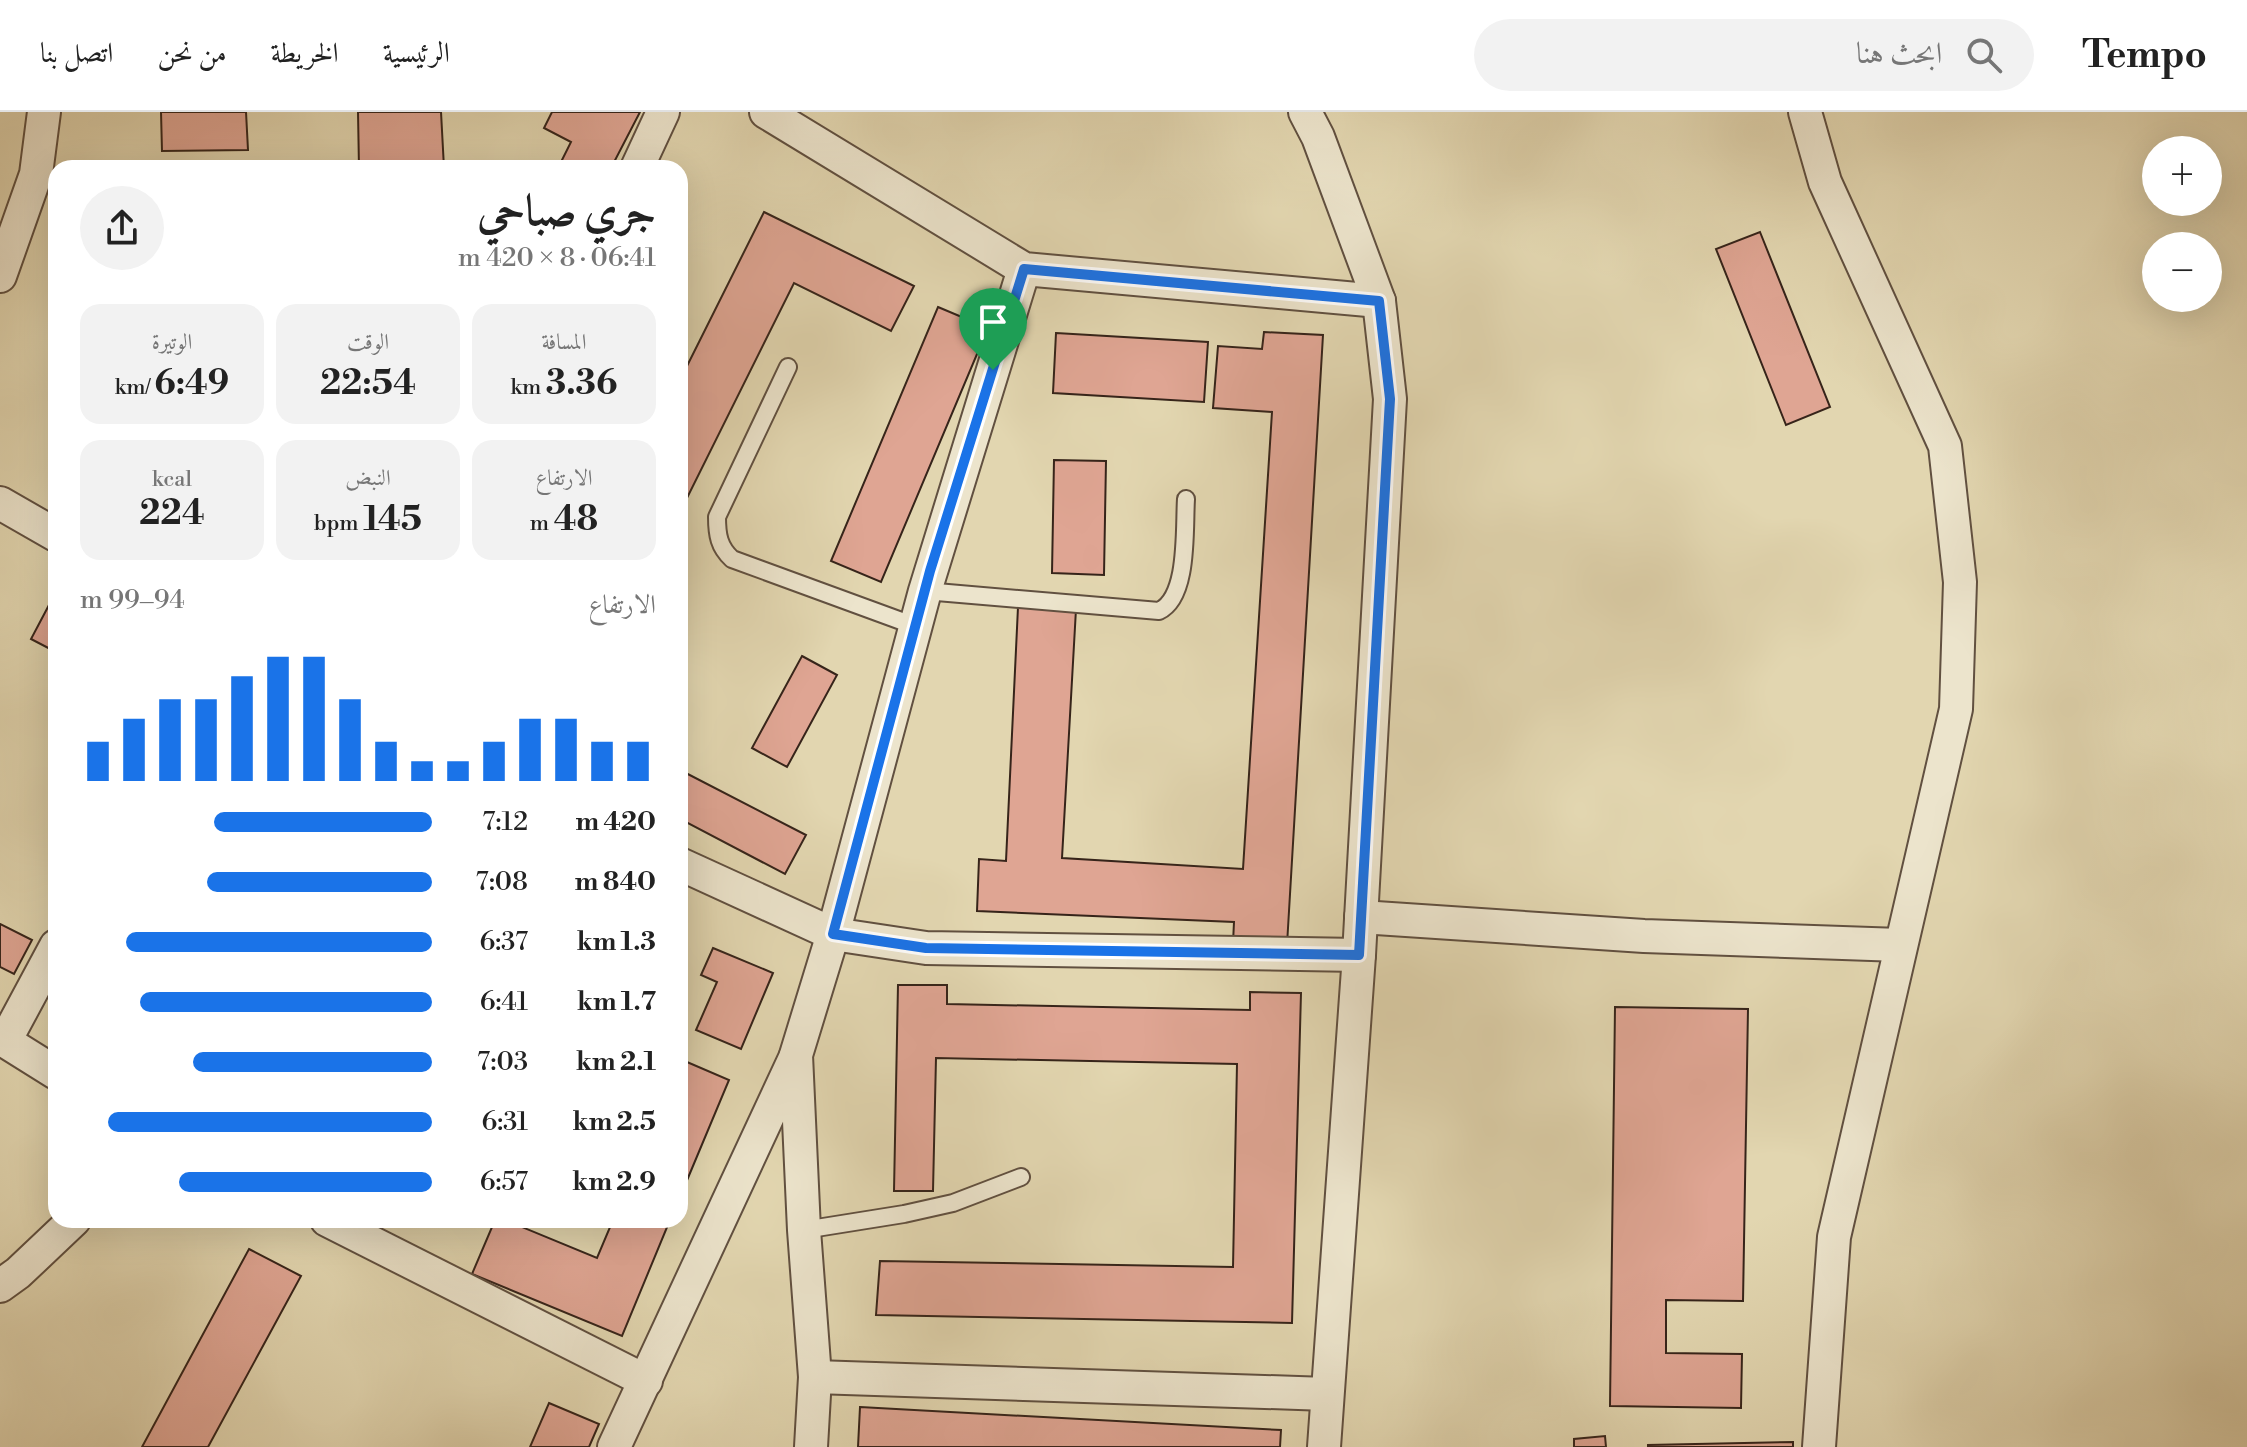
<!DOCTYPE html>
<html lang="ar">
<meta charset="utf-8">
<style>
:root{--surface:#fff;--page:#f2f2f2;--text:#222;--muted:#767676;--line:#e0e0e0;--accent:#1a73e8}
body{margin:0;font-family:"Libre Bodoni",Amiri,serif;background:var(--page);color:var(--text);direction:rtl;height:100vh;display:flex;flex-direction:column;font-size:30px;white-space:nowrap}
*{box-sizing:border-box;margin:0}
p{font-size:26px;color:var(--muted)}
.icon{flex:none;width:44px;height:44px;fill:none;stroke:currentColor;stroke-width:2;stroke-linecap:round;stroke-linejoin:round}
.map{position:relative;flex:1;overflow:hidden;direction:ltr}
.panel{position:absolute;left:48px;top:48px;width:640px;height:1068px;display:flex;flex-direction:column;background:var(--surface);border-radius:24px;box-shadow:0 8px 32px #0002;direction:rtl}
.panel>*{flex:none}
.tools{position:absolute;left:2142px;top:24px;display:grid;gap:16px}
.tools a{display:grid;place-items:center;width:80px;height:80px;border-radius:50%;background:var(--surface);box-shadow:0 8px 32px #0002;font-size:40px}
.pin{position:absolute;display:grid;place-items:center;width:68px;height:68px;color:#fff;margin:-82px -34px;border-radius:50% 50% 50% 0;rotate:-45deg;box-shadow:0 0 8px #0007}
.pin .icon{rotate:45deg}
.round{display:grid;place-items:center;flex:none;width:84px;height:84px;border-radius:42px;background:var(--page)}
.head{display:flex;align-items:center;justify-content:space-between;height:136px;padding:0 32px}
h1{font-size:44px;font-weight:700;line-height:60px}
.stats{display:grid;grid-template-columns:repeat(3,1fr);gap:12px;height:136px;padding:8px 32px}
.stats div{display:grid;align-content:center;border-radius:20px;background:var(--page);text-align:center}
.stats b{font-size:34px;font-weight:700}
.stats small{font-size:22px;font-weight:400}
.stats p{font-size:22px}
.chart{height:224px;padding:16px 32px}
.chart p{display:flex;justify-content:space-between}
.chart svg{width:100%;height:144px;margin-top:8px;stroke:var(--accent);stroke-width:6}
ul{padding:0 32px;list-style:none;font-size:26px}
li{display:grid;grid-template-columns:128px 96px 1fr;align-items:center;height:60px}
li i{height:20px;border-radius:10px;background:var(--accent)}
header{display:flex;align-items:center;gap:48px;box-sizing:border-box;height:112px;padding:0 40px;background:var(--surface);border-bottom:2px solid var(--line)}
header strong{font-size:38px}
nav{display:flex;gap:44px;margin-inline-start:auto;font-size:28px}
.search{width:560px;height:72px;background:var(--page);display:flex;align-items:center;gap:20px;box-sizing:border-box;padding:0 28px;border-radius:44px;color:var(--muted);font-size:30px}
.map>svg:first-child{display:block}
.building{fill:#dfa593;stroke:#36241a;stroke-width:2}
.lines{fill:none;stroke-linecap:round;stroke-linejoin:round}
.lane-casing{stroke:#615040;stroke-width:20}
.street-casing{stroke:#615040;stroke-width:36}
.lane{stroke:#ece4cc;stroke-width:16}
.street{stroke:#ece4cc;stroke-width:32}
.route-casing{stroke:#fff;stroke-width:16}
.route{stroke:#1a73e8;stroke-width:10}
</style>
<header>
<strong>Tempo</strong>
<div class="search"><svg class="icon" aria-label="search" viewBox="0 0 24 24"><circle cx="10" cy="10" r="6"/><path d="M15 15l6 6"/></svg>ابحث هنا</div>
<nav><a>الرئيسية</a><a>الخريطة</a><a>من نحن</a><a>اتصل بنا</a></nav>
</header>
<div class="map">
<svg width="2247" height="1335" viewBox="0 0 2247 1335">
<rect width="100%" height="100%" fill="#e2d6b0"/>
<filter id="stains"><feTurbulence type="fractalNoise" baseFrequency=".0025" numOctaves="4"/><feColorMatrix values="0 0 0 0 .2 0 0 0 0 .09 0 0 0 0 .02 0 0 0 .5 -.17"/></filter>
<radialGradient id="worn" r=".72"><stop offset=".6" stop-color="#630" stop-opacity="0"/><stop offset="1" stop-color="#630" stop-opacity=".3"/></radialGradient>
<g class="building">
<path d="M161,0H246L248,38L162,39Z"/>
<path d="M358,0H441L444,56H359Z"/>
<path d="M552,0H640L611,56H558L571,30L544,16Z"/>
<path d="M764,100L914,174L891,219L794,171L680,400V268Z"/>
<path d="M1760,120L1830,295L1786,313L1716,137Z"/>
<path d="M938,195L988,216L881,470L831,449Z"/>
<path d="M1264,220L1323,223L1287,833L1233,831L1234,810L977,799L979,747L1006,749L1018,495L1076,497L1062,746L1243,757L1272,300L1213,296L1218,234L1262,237Z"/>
<path d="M1056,221L1208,230L1204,290L1053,281Z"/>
<path d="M1054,348L1106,349L1104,463L1052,461Z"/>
<path d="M49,493L56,497V540L31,527Z"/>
<path d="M802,544L837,563L787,655L752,636Z"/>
<path d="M680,658L806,723L785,762L680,707Z"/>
<path d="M0,812L32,828L14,862L0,855Z"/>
<path d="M713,836L773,861L741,937L696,918L717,870L701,863Z"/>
<path d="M898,873H947V892L1250,898V880L1301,881L1292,1211L876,1203L880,1149L1233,1155L1237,952L936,946L933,1079H894Z"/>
<path d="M1615,895L1748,897L1743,1189L1666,1188V1241L1742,1242L1741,1296L1610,1294Z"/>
<path d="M680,947L729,968L680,1085Z"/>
<path d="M495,1108H505L597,1146L613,1108H670L622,1224L472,1162Z"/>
<path d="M249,1137L301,1164L208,1335H142Z"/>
<path d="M549,1291L599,1312L589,1335H530Z"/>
<path d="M860,1295L1281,1318L1280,1335H858Z"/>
<path d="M1605,1324L1606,1335H1574V1327Z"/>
<path d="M1793,1330V1335H1648V1333Z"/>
</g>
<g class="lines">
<defs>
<g id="lane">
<path d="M788,255L717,405C717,423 719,435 732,447L915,514"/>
<path d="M925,479L1159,499C1189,485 1184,417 1186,387"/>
<path d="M804,1118L904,1102L953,1091L1021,1065"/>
</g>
<g id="street">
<path d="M766,0L1024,157L1379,189"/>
<path d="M1305,0L1318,25L1379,189L1390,287L1359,843L1324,1335"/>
<path d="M1805,0L1825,70L1945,334L1960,470L1956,597L1834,1125L1819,1335"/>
<path d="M637,56L663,0"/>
<path d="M0,164L36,62L44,0"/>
<path d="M0,391L56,423"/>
<path d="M680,752L833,822L926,836L1359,843"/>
<path d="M1361,805L1644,824L1900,833"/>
<path d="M0,926L56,961"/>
<path d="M5,929L56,834"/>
<path d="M327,1108L646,1269"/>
<path d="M0,1174L18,1161L74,1108"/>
<path d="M815,1265L1327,1282"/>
<path d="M614,1335L795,946"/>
<path d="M811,1335L815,1265L804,1118L796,943L833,822L925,479L1024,157"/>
</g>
</defs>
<use href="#lane" class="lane-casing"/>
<use href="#street" class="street-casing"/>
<use href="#lane" class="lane"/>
<use href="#street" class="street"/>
</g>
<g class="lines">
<defs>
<path id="route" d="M1024,157L1379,189L1390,287L1359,843L926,836L833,822L930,459Z"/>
</defs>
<use href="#route" class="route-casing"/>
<use href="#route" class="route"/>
</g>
<rect width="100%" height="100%" filter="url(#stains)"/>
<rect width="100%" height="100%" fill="url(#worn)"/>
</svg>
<div class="tools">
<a>+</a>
<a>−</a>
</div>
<div class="pin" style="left:993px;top:258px;background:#1e9e55"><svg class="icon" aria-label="arrive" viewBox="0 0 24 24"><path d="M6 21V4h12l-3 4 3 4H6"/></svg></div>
<section class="panel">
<div class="head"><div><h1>جري صباحي</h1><p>06:41 · 8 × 420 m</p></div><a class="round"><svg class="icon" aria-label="share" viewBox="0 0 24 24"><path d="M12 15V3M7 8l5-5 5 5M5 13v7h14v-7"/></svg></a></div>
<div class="stats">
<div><p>المسافة</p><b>3.36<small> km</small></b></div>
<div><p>الوقت</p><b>22:54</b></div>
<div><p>الوتيرة</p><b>6:49<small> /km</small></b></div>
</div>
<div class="stats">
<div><p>الارتفاع</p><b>48<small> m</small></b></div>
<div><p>النبض</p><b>145<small> bpm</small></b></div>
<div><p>kcal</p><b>224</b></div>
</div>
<div class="chart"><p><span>الارتفاع</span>94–99 m</p>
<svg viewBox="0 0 160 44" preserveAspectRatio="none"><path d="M5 44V32M15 44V25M25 44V19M35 44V19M45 44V12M55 44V6M65 44V6M75 44V19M85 44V32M95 44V38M105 44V38M115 44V32M125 44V25M135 44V25M145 44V32M155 44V32"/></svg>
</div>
<ul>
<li><b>420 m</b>7:12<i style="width:62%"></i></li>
<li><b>840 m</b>7:08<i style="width:64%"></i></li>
<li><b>1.3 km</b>6:37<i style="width:87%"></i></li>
<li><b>1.7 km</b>6:41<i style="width:83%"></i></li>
<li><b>2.1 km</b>7:03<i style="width:68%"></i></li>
<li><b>2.5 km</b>6:31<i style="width:92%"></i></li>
<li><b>2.9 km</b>6:57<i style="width:72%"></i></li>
</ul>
</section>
</div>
